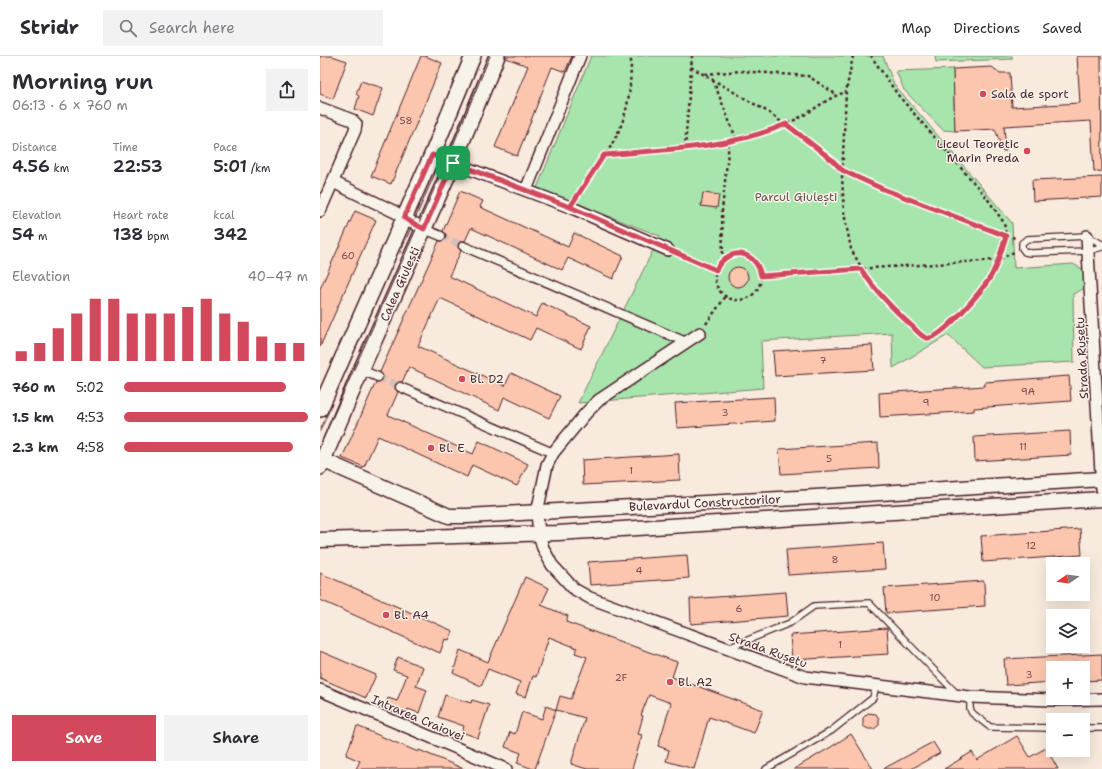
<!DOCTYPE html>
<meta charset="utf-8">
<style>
:root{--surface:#fff;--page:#f2f2f3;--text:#2b2b33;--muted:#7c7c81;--line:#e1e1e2;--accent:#d1495b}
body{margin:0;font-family:"Shantell Sans",sans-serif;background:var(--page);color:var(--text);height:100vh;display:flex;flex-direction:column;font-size:15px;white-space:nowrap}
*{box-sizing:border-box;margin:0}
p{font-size:13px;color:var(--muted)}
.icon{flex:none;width:22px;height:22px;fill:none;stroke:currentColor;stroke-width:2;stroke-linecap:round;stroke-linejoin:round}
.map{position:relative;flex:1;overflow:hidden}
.drawer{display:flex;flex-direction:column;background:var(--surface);width:320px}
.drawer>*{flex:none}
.needle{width:26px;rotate:257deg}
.controls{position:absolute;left:726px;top:501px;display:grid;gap:8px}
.controls a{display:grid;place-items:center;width:44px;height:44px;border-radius:0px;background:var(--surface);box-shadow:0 4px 16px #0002;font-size:20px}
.pin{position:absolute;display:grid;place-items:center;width:34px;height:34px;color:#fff;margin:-17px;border-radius:8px;box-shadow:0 2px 6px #0006}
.round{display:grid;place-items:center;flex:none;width:42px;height:42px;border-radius:0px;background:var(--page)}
.overview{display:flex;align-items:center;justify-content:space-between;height:68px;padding:0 12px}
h1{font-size:22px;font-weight:600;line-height:30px}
.figures{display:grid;grid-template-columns:repeat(3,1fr);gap:6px;height:68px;padding:4px 12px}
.figures div{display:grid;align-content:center}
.figures b{font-size:17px;font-weight:600}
.figures small{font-size:11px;font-weight:400}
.figures p{font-size:11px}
.chart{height:112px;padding:8px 12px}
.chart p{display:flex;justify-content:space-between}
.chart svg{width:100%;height:72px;margin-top:4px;stroke:var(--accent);stroke-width:6}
.cta{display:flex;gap:8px;margin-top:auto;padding:8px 12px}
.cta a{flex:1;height:46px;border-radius:0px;background:var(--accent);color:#fff;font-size:16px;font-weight:600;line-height:46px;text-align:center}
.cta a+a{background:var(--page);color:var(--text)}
ul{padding:0 12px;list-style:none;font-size:13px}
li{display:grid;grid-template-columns:64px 48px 1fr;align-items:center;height:30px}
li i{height:10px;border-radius:5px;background:var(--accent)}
header{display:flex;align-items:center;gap:24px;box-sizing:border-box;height:56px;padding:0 20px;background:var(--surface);border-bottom:1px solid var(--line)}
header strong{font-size:19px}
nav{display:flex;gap:22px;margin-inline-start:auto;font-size:14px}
.search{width:280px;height:36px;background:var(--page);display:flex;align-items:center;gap:10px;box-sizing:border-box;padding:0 14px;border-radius:0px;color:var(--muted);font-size:15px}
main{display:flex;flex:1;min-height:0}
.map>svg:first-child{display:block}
.green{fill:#a7e5ad;stroke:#78826c}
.building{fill:#fcc6ae;stroke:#4a1f2b}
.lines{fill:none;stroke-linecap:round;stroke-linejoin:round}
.pedestrian-tunnel{stroke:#d5c1b9;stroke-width:8;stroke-dasharray:8 4;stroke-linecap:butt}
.service-casing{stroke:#4a1f2b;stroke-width:8}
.pedestrian-casing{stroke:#4a1f2b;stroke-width:11}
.minor-casing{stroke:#4a1f2b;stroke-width:14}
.tertiary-casing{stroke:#4a1f2b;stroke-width:17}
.secondary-casing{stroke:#4a1f2b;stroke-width:18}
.path{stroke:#4a1f2b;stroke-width:2.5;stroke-dasharray:3 3;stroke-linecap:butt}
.service{stroke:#f7f3e8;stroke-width:5.5}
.pedestrian{stroke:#f7f3e8;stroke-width:8}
.minor{stroke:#f7f3e8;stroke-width:11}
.tertiary{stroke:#f7f3e8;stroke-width:14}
.secondary{stroke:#f7f3e8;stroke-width:15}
.tram{stroke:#4a1f2b;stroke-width:1}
.route-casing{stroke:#fff;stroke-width:8}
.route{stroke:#d1495b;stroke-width:5}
.poi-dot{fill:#d1495b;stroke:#f7f3e8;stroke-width:1.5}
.labels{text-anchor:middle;stroke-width:3;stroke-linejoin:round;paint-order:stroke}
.number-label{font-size:10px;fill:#76494c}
.poi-label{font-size:12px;fill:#4a1f2b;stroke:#f7f3e8;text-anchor:start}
.park-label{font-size:12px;fill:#61504c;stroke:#f7f3e8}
.street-label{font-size:12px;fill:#4a1f2b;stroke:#f7f3e8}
</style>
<header>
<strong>Stridr</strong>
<div class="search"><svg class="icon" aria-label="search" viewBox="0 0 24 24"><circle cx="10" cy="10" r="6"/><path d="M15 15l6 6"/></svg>Search here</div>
<nav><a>Map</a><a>Directions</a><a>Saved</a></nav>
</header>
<main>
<section class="drawer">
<div class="overview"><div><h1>Morning run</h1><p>06:13 · 6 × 760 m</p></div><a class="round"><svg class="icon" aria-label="share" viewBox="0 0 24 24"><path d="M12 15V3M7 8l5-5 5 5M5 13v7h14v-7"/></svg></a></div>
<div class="figures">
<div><p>Distance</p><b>4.56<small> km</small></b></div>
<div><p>Time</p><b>22:53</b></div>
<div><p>Pace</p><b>5:01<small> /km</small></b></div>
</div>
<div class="figures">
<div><p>Elevation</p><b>54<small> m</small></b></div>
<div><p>Heart rate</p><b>138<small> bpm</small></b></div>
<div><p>kcal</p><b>342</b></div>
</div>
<div class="chart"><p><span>Elevation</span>40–47 m</p>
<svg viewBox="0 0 160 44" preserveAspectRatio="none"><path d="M5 44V38M15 44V33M25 44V24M35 44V15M45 44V6M55 44V6M65 44V15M75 44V15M85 44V15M95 44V11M105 44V6M115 44V15M125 44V20M135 44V29M145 44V33M155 44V33"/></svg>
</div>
<ul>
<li><b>760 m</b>5:02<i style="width:88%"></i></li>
<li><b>1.5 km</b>4:53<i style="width:100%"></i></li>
<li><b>2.3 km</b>4:58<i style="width:92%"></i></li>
</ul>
<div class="cta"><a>Save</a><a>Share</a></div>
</section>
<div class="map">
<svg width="782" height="713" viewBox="0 0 782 713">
<rect width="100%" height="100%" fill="#f8eadc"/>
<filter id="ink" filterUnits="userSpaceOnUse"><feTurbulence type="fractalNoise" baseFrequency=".025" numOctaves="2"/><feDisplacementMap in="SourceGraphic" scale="8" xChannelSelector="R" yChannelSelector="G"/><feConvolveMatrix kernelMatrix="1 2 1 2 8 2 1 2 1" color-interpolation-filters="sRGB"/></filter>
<g filter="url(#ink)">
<g class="green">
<path d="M271,0H563L574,28L692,167L694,212L753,208L764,214L765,232L753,238L754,306L662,311L628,279L573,312L572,277L441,285L443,332L258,347L340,180L217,132Z"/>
<path d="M615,0H692V3L616,6Z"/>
<path d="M633,13L635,75L623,74L584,34L576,15Z"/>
</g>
<g class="building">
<path d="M0,0H12L27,5L13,43L0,38Z"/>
<path d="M101,0H105L122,7L71,128L51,120Z"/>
<path d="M186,0H252L245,16L232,11L197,100L175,91L208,10L186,2Z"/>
<path d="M757,0H781L782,115L774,116L771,65L684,70L686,95H683L675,73L635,75L633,13L672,11L680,17H690L692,51L760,47Z"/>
<path d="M41,25L63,32L53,60L35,53L39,40L36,38Z"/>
<path d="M782,121V141L713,145L712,124Z"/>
<path d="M140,135L163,145L160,151L248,191L254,177L303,200L293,223L248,202L242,214L151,172L145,185H142L138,187V191L141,195L129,220L216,261L222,247L271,270L261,293L216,272L210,284L120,242L98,290L185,330L191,317L240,340L229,362L184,341L179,354L89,311L82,326H79L75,328V332L78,336L68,359L153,398L159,385L208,408L197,430L152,409L147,421L58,380L44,411L22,402L56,326H59L63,323V320L60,316L119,185H122L126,182V179L123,175Z"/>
<path d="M383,137L399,139L397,152L381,150Z"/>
<path d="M35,155L56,164L0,291V233Z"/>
<circle cx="418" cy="221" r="10"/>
<path d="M552,289L554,314L455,320L453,295Z"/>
<path d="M749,320L751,345L654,352V355L560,361L559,337L665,330V326Z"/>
<path d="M454,341L455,365L357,372L355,347Z"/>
<path d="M750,375L751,399L655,405L654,381Z"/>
<path d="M558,387L559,412L461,418L459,393Z"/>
<path d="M359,398L360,424L263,429L262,404Z"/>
<path d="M760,473L762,499L663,506L661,480Z"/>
<path d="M563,487L565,513L468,519L466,494Z"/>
<path d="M367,499L369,522L270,529L268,506Z"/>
<path d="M0,517L133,575L129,584L125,583L120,597L0,544Z"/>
<path d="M205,521L229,532L221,549L248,560L246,566L357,606L352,621L443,654L434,677L389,661L374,713L346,705L349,694L338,690L351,647L329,639L321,659L323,660L318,678L322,679L312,713H267L251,708L265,662L236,654L240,640L251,643L267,601L255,597L257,592L229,581L216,621L213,620L206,641L196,638L200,626L168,613L161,630L133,617L140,594L168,606Z"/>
<path d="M664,525L665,550L566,557L564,532Z"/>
<path d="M466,536L468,560L371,568L370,543Z"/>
<path d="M567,572L569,598L472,604L470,579Z"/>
<path d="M0,595L56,619L46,642L0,622Z"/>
<path d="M782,598V624L763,625V612H733V626L686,629L684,603Z"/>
<path d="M78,601L103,611L96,630L107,634L99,657L88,653L85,660L64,652L68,642L77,645L87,619L73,614Z"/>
<path d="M125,639L151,647L152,644L169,649L158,682L142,676L144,670L118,661Z"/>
<path d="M226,650L236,654L215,713H213L197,707L201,697L185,691L190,676L195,678L202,656L222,663Z"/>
<path d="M548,657L556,658L559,663V669L554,673H548L543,670V662Z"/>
<path d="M37,670L98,696L99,694L144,713H36L40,705L26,699Z"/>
<path d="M531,678L553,713H474L511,691Z"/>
<path d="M697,680L710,701L726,692L738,713H624L652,696L657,704Z"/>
<path d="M613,686L620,697L591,713H563Z"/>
</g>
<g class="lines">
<g class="pedestrian-tunnel">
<path d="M121,180L143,190"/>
<path d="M58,321L80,331"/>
</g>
<defs>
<g id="service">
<path d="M782,188L767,180L707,183L702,187V192L705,196L710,197L768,195L782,191"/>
<path d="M408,592L470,567L494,550L549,547L637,638"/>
<path d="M650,641V653L652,657L670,671L733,672"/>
<path d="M763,672H782"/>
<path d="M446,713L511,675L553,642L556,630"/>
</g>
<g id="pedestrian">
<path d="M104,173L121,180"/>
<path d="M143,190L366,286"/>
<path d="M41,314L58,321"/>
<path d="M80,331L233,397"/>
</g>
<g id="minor">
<path d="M0,52L32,64L36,68L35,74L0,155"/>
<path d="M112,99L250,151L348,194"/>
<path d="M13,126L75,156L104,173"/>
<path d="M206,134L260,0"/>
<path d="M767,180L782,433"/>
<path d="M380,277L279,344L266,357L233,397L227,409L217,457L219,478L223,492L232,509L254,533L270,542L485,621L650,641L731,644L782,643"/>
<path d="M0,634L186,713"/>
</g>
<g id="tertiary">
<path d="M0,403L129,460H147L513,440L782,423"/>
<path d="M0,484L238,477L782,443"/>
</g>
<g id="secondary">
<path d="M0,353L112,99L153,0"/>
<path d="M0,411L41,314L133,107L177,0"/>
</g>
</defs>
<use href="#service" class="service-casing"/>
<use href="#pedestrian" class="pedestrian-casing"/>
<use href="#minor" class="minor-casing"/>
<use href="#tertiary" class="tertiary-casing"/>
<use href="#secondary" class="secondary-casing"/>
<g class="path">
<path d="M533,0L526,36L522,120L524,157L531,193L550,227L576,256L599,278L606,282H612L624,273L637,262L671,220L686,180L684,167L667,142L578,39L551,0"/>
<path d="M371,11L448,56L512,104L522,114L563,133L686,180L696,182"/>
<path d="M385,18L420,15L488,20L517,39"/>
<path d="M393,24L417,85"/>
<path d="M365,92L372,0"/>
<path d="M285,99L409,86"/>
<path d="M255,142C271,120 293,92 302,67C310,45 311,23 311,0"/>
<circle cx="418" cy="221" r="23"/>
<path d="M358,198L396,215"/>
<path d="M403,204L402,155L409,86C435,81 459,73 482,60C497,52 509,41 526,36"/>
<path d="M441,219L678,204L694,196"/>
<path d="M386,268L406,240"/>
</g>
<use href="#service" class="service"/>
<use href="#pedestrian" class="pedestrian"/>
<use href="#minor" class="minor"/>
<use href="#tertiary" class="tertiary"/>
<use href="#secondary" class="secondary"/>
<g class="tram">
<path d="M80,197L116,115"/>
<path d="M0,375L11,350"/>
<path d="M0,390L127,104L170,0"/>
</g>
</g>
</g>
<g class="lines" filter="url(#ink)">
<defs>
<path id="route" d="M133,107L104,173L84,162L112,99L122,102L250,151L396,214C407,190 436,193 441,220L541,213C555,235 573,253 592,270C596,274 601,280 606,282C620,286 664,232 671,220C678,208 682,193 686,180L563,133L530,118L522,114L512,104L466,68C409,93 345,93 284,99L250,151L133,107"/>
</defs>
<use href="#route" class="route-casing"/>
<use href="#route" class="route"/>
</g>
<g class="poi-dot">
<circle cx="663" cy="38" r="4"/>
<circle cx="707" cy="95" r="4"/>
<circle cx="142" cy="323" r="4"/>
<circle cx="111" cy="392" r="4"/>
<circle cx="66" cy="559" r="4"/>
<circle cx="350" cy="626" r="4"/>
</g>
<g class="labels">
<g class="number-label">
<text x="86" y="68">58</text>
<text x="28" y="203">60</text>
<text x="503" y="308">7</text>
<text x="708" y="339">9A</text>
<text x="606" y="350">9</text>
<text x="405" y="360">3</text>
<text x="703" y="394">11</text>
<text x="509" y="406">5</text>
<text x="311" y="418">1</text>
<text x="711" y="493">12</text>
<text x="515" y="507">8</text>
<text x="319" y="518">4</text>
<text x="615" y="545">10</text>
<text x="419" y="556">6</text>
<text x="520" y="592">1</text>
<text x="709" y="622">3</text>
<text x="301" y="625">2F</text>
</g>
<g class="poi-label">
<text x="671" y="42">Sala de sport</text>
<text x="699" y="92" text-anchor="end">Liceul Teoretic<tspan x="699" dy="14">Marin Preda</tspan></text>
<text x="150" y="327">Bl. D2</text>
<text x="119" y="396">Bl. E</text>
<text x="74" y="563">Bl. A4</text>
<text x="358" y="630">Bl. A2</text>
</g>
<g class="park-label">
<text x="476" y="145">Parcul Giulești</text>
</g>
<g class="street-label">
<text transform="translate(80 228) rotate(-66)" y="4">Calea Giulești</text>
<text transform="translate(762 302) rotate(-93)" y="4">Strada Rușețu</text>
<text transform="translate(385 447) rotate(-3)" y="4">Bulevardul Constructorilor</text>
<text transform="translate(448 594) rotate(20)" y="4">Strada Rușețu</text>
<text transform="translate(98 662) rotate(23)" y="4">Intrarea Craiovei</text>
</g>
</g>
</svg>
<div class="controls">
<a><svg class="needle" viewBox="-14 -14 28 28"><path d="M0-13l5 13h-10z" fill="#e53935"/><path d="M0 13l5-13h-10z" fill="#7c7c81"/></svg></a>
<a><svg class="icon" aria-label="layers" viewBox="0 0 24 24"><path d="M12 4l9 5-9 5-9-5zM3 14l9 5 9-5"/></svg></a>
<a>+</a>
<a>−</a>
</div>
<div class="pin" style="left:133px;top:107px;background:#1e9e55"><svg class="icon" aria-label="arrive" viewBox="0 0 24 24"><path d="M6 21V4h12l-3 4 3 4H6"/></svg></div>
</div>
</main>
